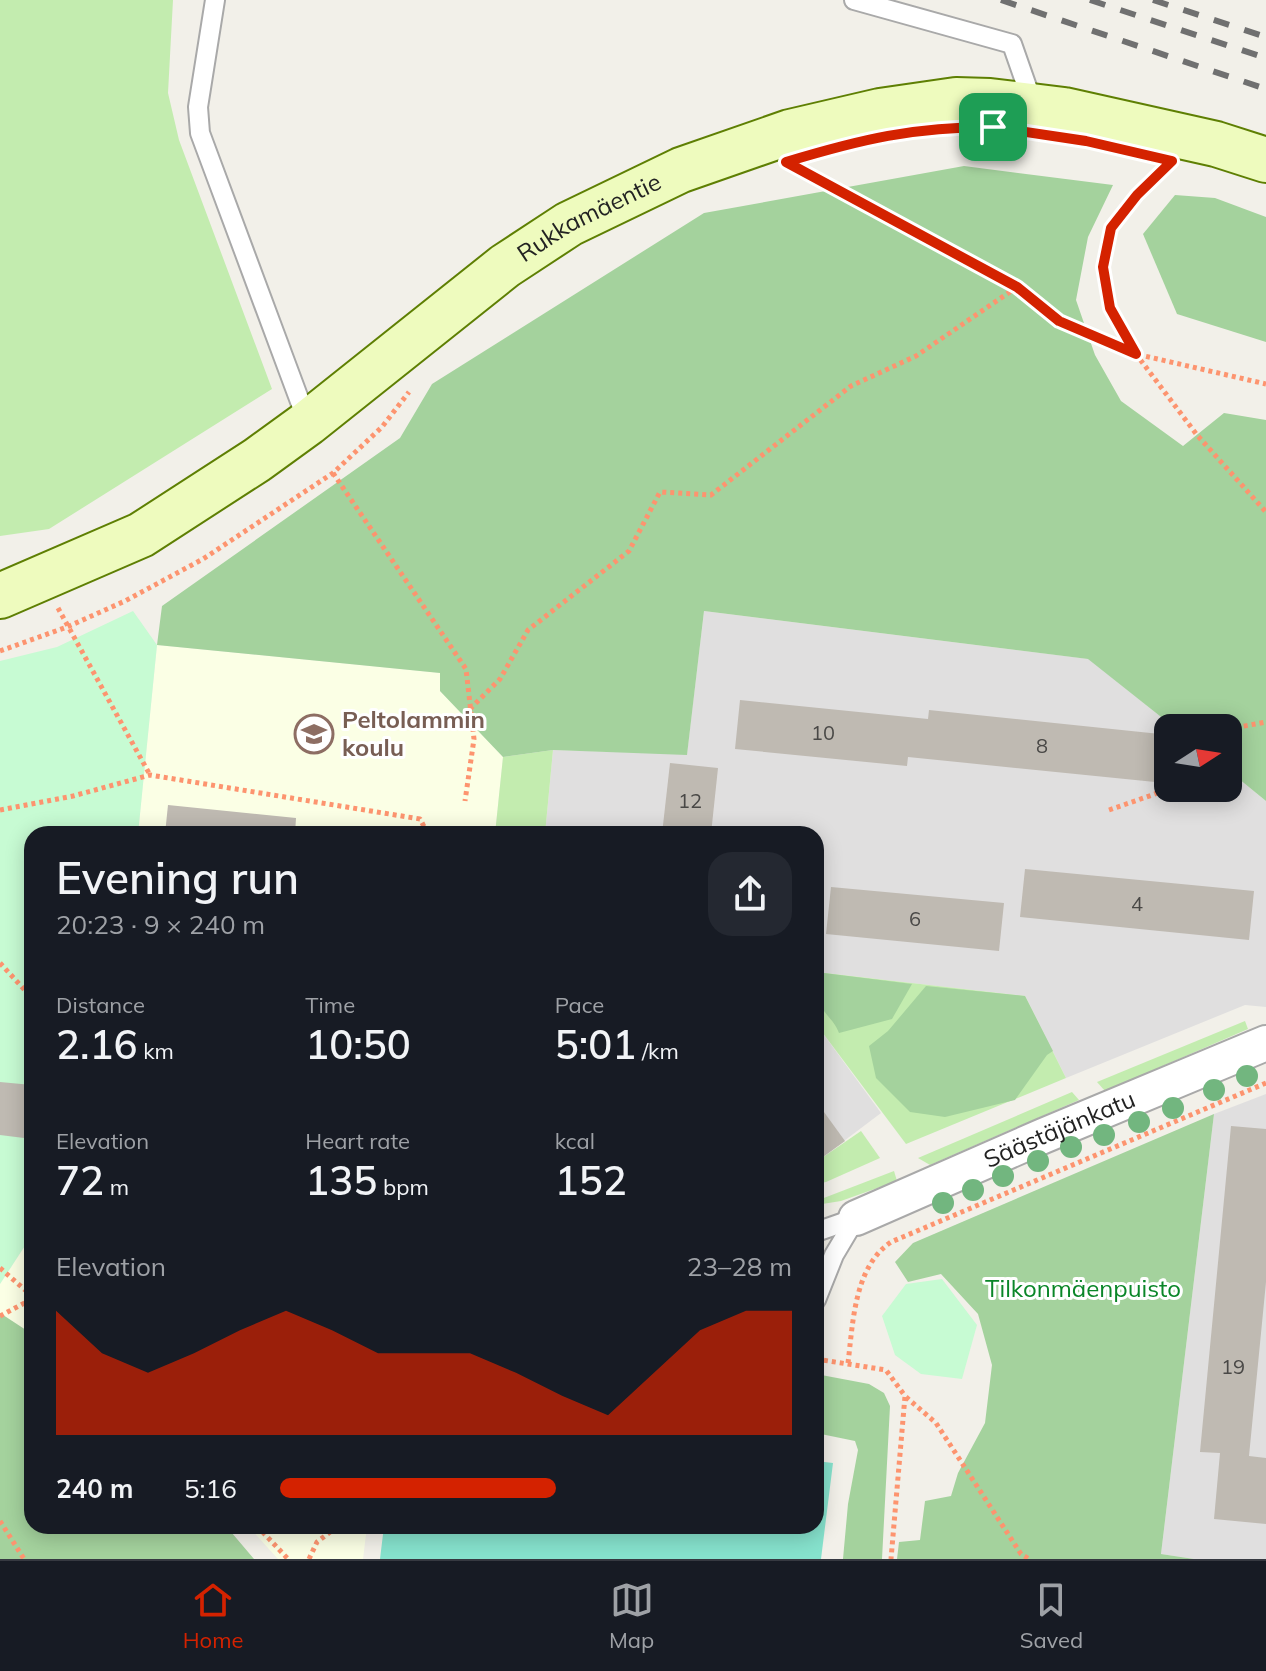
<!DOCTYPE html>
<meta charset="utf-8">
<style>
:root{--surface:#171b24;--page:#242831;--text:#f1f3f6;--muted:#9ea1a6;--line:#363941;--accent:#d42200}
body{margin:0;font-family:Mulish,sans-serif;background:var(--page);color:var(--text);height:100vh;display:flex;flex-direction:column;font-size:30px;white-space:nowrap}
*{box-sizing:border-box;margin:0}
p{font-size:26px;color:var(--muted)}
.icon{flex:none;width:44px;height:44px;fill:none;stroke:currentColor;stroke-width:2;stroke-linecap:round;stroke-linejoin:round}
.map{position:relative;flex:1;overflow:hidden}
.drawer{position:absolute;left:24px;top:826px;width:800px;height:708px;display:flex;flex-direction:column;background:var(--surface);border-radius:24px;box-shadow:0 4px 20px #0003}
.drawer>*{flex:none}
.needle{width:52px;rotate:78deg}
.controls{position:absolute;left:1154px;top:714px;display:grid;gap:16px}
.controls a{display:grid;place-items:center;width:88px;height:88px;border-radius:16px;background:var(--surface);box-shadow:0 4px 20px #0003;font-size:40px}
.pin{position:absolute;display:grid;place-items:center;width:68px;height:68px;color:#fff;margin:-34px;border-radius:16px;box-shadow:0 4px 12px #0006}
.round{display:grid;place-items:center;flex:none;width:84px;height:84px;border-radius:24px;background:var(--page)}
.overview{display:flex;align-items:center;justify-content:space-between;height:136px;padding:0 32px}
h1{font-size:44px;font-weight:600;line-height:60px}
.stats{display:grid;grid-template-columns:repeat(3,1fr);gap:12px;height:136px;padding:8px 32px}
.stats div{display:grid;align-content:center}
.stats b{font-size:40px;font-weight:600}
.stats small{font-size:22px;font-weight:400}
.stats p{font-size:22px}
.chart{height:224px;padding:16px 32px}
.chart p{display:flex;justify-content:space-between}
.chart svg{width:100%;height:144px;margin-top:8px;fill:var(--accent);opacity:.7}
ul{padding:0 32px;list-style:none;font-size:26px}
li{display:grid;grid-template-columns:128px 96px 1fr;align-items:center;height:60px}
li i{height:20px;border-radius:10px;background:var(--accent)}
.tabs{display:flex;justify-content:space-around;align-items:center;height:112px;border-top:2px solid var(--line);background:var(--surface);font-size:22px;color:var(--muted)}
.tabs a{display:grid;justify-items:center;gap:4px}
.tabs .on{color:var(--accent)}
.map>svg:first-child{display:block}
.residential{fill:#e0dfdf}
.education{fill:#fbffe5}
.grass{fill:#c3ecaf}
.forest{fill:#a4d29d}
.park{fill:#c7fbd3}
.pitch{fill:#86e2cd}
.building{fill:#bfbab2}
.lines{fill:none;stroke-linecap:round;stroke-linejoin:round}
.service-casing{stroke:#a9a9a9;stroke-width:22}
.minor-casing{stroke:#a9a9a9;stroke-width:38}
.secondary-casing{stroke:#5e7f03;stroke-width:48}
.path{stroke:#fd946f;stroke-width:5;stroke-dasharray:4 4;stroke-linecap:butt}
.service{stroke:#fff;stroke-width:18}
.minor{stroke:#fff;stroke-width:34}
.secondary{stroke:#eefbbe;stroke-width:44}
.rail{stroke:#707070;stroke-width:6;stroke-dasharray:16 16;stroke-linecap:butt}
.tree{fill:#72b67f}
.route-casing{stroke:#fff;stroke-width:16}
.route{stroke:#d42200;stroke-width:10}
.labels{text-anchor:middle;stroke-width:6;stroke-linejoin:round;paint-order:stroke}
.number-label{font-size:20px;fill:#494846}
.street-label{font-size:24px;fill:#222;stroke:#fff}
.education-label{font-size:24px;font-weight:bold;fill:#785e54;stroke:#fff;text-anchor:start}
.park-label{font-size:24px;fill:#0a8628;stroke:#fff}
</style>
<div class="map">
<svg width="1266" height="1559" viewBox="0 0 1266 1559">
<rect width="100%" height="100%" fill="#f2f0e9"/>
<g class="residential">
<path d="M704,611L1089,659L1175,728H1168V788H1228V770L1266,801V1007L1245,1005L1066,1078L1025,996L816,972V834H545L553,750L687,754Z"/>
<path d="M816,1024L881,1113L816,1162Z"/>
<path d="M1266,1094V1559H1194L1161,1554L1214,1114Z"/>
</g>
<g class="education">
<path d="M157,645L441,673L440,691L503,757L495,834H138Z"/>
<path d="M32,1235V1334L0,1313V1284Z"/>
<path d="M248,1526H367L363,1559H278Z"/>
</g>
<g class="grass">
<path d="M0,0H173L168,93L179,140L272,389L49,529L0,536Z"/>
<path d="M553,750L545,834H495L503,757Z"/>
<path d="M816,972L1025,996L1066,1078L906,1144L816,1024Z"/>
<path d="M1245,1021L1248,1029L1105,1091L1097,1082Z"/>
<path d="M1072,1092L1079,1100L930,1165L918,1158Z"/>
<path d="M861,1131L880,1158L826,1182L816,1184V1162Z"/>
<path d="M894,1171L897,1181L841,1201L816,1205V1201Z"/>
</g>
<g class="forest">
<path d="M964,166L1113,185L1088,237L1076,300L1095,355L1121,401L1183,446L1224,413L1266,420V801L1228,770V728H1175L1088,659L704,611L687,755L553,750L503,757L440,691V673L157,645L162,606L400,438L432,384L704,213Z"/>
<path d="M1175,195L1215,198L1266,217V342L1177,314L1143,234Z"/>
<path d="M816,972L912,984L892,1019L839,1033C835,1023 830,1019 824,1011C817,999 816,985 816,972Z"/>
<path d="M926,986L1025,996L1053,1051L1047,1055L1015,1100L945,1117L910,1112L876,1078L869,1046L888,1031Z"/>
<path d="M1214,1114L1161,1554L1194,1559H897L899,1542L920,1540L925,1501L951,1496L958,1473L985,1423L992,1365L978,1314L941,1274L908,1282L895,1262L913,1243Z"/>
<path d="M0,1313L32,1334V1526H226L254,1559H0Z"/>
<path d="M816,1374L869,1384L884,1393L890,1406L882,1559H843L848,1504L858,1450L855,1441L816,1433Z"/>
</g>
<g class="park">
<path d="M133,611L157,645L138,834H32V1235L0,1284V661L57,647Z"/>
<path d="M942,1279L977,1325L962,1379L921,1374L895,1355L882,1316L906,1284Z"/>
</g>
<path class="pitch" d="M816,1461L833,1463L821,1559H380L384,1526H816Z"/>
<g class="building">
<path d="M740,700L928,719L929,710L1160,734L1155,782L908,757L907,766L735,749Z"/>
<path d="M670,763L718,768L711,834H662Z"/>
<path d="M168,805L296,818L295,834H165Z"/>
<path d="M1025,869L1254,891L1249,940L1020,917Z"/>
<path d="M831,887L1004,903L999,951L826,934Z"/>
<path d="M0,1082L32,1085V1139L0,1135Z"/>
<path d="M816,1101L845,1141L816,1162Z"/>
<path d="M1231,1126L1266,1129V1282L1249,1456L1266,1458V1524L1214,1519L1220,1453L1200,1452Z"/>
</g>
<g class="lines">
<defs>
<g id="service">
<path d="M215,0L198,107L200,133L308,423"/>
<path d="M854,0L1012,44L1033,104"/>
<path d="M816,1232L856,1218"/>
<path d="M816,1300L834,1255L856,1218"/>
</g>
<g id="minor">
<path id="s1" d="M856,1218L1043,1136L1266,1043"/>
</g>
<g id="secondary">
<path id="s2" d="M0,596L141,535L257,460L308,423L505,266L569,224L681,170L790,132L880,111L956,100L990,101L1064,110L1216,144L1266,160"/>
</g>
</defs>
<use href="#service" class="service-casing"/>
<use href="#minor" class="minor-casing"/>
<use href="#secondary" class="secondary-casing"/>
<g class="path">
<path d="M1166,167L1137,195L1111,228L1103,267L1110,308L1136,354L1197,435L1266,512"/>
<path d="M795,168L1017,287L1059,321L1136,354L1266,384"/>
<path d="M333,473L466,669L474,739L465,801"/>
<path d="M58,608L150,775"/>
<path d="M0,651L67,627L125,601L203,559L333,473L382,427L409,392"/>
<path d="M470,709L500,679L528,630L629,551L660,492L711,495L851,386L916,356L1017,287"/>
<path d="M1228,729L1266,722"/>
<path d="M0,810L73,796L150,775L420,819L428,834"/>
<path d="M1109,810L1155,794L1168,783"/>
<path d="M0,963L32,998"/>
<path d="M0,1268L32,1296"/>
<path d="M0,1316L32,1299"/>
<path d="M816,1359L886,1370L905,1396L891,1559"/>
<path d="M848,1363C853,1323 854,1267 891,1242L1266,1083"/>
<path d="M906,1397L936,1423L1021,1554L1029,1559"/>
<path d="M0,1521L24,1559"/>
<path d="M257,1526L288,1559"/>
<path d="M309,1559L317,1542L338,1526"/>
</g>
<use href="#service" class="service"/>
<use href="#minor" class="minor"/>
<use href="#secondary" class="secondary"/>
<g class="rail">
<path d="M1001,0L1266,89"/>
<path d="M1090,0L1266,58"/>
<path d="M1153,0L1266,37"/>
</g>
</g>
<g class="tree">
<circle cx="1247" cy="1076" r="11"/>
<circle cx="1214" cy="1090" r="11"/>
<circle cx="1173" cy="1108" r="11"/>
<circle cx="1139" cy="1122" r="11"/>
<circle cx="1104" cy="1135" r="11"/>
<circle cx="1071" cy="1147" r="11"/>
<circle cx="1038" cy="1161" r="11"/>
<circle cx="1003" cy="1176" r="11"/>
<circle cx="973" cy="1190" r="11"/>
<circle cx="943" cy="1203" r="11"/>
</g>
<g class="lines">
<defs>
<path id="route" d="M993,127L1086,141L1172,161L1137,195L1111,228L1103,267L1110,308L1136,354L1059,321L1017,287L786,162C862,139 913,127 993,127Z"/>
</defs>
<use href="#route" class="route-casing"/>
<use href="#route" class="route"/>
</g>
<defs>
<symbol id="school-ring" viewBox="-11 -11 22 22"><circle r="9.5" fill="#fff" stroke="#8d6e63" stroke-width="1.5"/><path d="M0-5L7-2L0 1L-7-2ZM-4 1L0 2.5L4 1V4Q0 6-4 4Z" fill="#8d6e63"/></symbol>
</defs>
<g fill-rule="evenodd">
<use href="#school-ring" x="292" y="712" width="44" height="44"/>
</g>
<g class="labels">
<g class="number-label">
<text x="823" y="740">10</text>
<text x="1042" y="753">8</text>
<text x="690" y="808">12</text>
<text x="1137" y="911">4</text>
<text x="915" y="926">6</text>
<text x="1233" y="1374">19</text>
</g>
<g class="street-label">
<text dy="8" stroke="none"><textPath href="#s2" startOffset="704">Rukkamäentie</textPath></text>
<text dy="8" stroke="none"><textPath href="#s1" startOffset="222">Säästäjänkatu</textPath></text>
</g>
<g class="education-label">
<text x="342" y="728">Peltolammin<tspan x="342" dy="28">koulu</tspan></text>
</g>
<g class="park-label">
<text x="1083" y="1297">Tilkonmäenpuisto</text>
</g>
</g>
</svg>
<div class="controls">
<a><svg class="needle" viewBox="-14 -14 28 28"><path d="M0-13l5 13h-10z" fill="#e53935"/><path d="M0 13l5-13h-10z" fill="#9ea1a6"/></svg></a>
</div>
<div class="pin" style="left:993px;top:127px;background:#1e9e55"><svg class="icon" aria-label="arrive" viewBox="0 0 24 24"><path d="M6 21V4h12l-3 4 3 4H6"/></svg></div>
<section class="drawer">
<div class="overview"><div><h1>Evening run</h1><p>20:23 · 9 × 240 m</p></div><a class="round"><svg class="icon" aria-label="share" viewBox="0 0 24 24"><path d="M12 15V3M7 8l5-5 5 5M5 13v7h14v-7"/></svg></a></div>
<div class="stats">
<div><p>Distance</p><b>2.16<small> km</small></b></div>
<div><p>Time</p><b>10:50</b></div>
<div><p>Pace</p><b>5:01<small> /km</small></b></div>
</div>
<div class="stats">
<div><p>Elevation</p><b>72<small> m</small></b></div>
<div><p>Heart rate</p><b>135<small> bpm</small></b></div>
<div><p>kcal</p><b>152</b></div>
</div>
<div class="chart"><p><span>Elevation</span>23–28 m</p>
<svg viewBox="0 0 160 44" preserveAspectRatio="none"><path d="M0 44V6L10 19L20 25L30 19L40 12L50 6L60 12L70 19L80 19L90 19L100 25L110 32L120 38L130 25L140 12L150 6L160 6V44z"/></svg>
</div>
<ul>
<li><b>240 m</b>5:16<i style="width:54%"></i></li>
</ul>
</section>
</div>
<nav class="tabs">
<a class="on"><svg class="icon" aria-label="home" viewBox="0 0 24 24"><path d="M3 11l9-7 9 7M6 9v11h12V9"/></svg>Home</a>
<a><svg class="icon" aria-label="map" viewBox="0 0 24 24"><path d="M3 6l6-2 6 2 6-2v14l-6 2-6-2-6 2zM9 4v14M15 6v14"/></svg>Map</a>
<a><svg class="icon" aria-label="saved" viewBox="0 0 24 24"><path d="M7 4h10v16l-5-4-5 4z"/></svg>Saved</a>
</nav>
